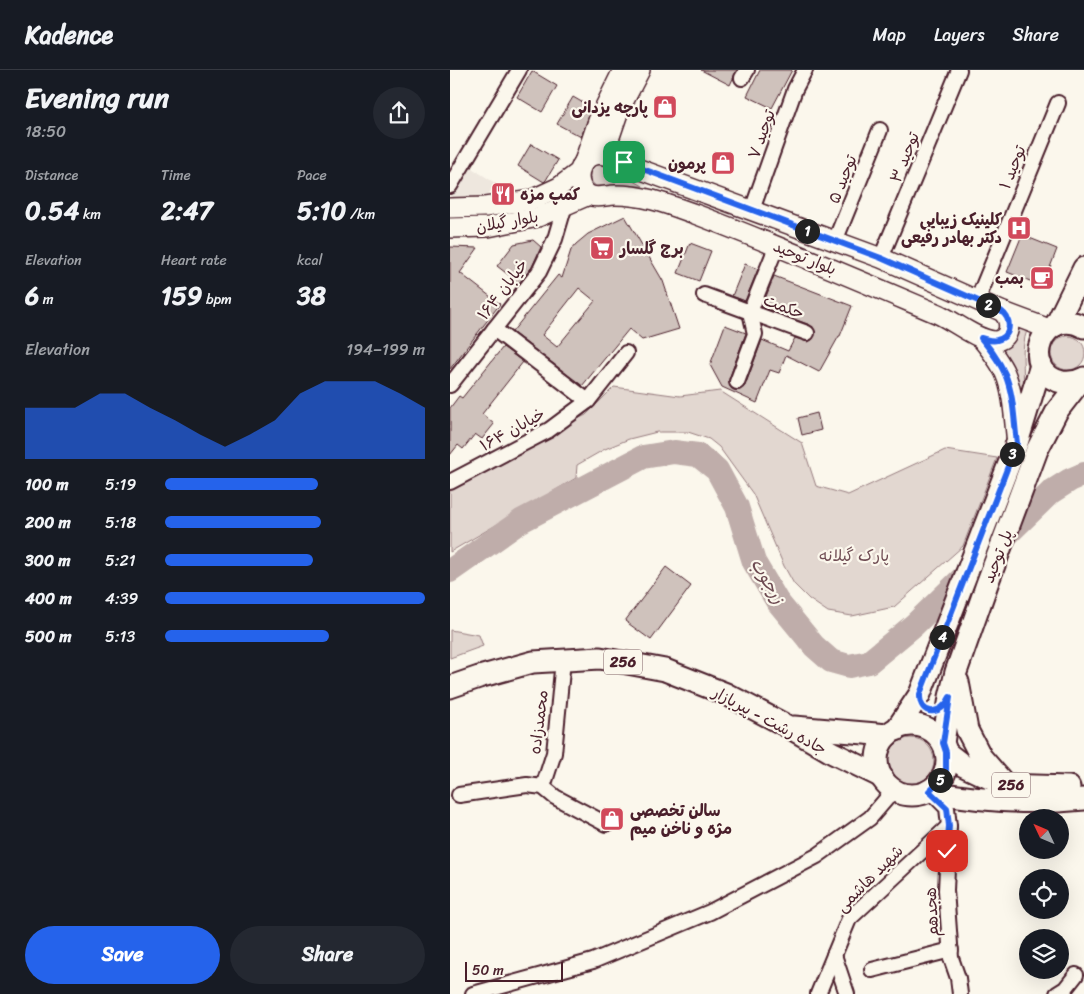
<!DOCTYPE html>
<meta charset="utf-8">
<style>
:root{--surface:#171b24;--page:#242831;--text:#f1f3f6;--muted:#9ea1a6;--line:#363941;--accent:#2563eb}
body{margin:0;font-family:Sriracha,"Playpen Sans Arabic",sans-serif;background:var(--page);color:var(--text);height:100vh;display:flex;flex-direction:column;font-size:19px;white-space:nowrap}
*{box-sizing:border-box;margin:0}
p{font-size:16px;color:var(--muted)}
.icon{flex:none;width:28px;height:28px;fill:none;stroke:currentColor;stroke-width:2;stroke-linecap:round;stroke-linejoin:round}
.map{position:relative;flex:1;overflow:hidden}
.details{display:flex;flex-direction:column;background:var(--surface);width:450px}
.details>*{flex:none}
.needle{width:32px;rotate:314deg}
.fabs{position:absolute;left:569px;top:739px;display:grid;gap:10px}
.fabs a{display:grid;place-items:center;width:50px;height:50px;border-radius:50%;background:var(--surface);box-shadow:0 5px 20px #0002;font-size:25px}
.scale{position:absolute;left:15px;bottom:12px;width:98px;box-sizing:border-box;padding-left:5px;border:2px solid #4a1f2b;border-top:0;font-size:14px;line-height:18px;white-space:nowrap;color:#4a1f2b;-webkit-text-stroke:4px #fbf7ec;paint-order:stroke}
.pin{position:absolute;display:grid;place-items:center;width:42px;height:42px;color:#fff;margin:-21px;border-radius:10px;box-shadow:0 2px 8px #0006}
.km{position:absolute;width:25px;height:25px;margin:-12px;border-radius:50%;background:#222;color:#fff;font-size:14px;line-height:25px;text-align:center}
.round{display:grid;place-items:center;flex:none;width:52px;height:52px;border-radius:26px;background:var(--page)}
.summary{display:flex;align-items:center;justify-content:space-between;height:85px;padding:0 25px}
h1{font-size:28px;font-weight:800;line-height:38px}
.figures{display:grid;grid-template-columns:repeat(3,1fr);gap:8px;height:85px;padding:5px 25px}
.figures div{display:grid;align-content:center}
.figures b{font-size:25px;font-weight:800}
.figures small{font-size:14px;font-weight:400}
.figures p{font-size:14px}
.chart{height:140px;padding:10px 25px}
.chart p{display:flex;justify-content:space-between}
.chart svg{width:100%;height:90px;margin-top:5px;fill:var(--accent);opacity:.7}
.cta{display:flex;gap:10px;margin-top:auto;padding:10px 25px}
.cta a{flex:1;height:58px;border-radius:30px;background:var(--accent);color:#fff;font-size:20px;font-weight:800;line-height:58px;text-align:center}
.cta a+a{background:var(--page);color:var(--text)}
ul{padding:0 25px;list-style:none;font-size:16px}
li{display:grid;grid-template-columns:80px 60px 1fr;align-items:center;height:38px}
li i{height:12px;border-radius:6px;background:var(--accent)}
header{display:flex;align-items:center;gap:30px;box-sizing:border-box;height:70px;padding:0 25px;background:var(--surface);border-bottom:1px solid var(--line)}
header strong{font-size:24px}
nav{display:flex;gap:28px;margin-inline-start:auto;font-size:18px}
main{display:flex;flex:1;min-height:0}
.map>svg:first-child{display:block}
.built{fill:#eee7de}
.green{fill:#e2d7d0;stroke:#967b7e}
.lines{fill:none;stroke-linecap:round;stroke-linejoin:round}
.river{stroke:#bfadaa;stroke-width:24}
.building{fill:#cfc2bc;stroke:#4a1f2b;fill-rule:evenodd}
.street-casing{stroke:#4a1f2b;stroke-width:18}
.secondary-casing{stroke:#4a1f2b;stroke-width:22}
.primary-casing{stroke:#4a1f2b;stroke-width:25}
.street{stroke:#fbf7ec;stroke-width:14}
.secondary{stroke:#fbf7ec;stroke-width:19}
.primary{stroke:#fbf7ec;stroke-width:21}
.route-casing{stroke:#fff;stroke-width:10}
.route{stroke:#2563eb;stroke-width:6}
.labels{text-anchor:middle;stroke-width:4.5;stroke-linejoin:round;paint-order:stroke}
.shield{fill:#fbf7ec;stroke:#7f6065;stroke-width:1}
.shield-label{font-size:15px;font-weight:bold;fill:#4a1f2b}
.poi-label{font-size:16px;font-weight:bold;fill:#4a1f2b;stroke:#fbf7ec;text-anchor:end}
.street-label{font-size:16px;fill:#4a1f2b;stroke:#fbf7ec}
.park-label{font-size:16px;fill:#704d54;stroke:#fbf7ec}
.water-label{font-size:18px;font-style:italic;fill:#6d4a51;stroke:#fbf7ec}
</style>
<header>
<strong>Kadence</strong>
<nav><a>Map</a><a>Layers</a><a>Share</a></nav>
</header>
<main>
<section class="details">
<div class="summary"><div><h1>Evening run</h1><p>18:50</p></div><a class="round"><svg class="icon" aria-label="share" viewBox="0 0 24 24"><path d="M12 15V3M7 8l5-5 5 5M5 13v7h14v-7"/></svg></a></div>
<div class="figures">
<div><p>Distance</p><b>0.54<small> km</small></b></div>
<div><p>Time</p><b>2:47</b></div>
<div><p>Pace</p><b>5:10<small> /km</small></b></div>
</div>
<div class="figures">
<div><p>Elevation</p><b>6<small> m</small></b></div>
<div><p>Heart rate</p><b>159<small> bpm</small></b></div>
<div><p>kcal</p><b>38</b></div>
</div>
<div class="chart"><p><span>Elevation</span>194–199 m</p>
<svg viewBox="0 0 160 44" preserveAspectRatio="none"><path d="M0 44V19L10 19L20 19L30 12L40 12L50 19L60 25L70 32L80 38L90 32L100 25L110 12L120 6L130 6L140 6L150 12L160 19V44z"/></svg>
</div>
<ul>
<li><b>100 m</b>5:19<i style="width:59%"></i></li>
<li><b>200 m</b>5:18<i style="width:60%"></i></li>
<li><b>300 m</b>5:21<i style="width:57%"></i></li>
<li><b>400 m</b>4:39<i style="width:100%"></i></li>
<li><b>500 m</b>5:13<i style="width:63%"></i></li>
</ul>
<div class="cta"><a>Save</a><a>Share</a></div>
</section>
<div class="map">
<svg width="634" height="924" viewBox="0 0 634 924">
<rect width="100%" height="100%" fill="#fbf7ec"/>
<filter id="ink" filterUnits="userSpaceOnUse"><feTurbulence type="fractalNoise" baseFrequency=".02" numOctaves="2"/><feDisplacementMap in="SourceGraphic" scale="10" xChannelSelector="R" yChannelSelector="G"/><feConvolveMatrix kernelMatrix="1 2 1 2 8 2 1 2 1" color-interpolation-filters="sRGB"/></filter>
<g filter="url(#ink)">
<path class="built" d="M20,97L45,113L34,133L0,129Z"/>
<g class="green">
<path d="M146,94H154L193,116H146C138,110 137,100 146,94Z"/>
<path d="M567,257L577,260C570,280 575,298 573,319L569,317L558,289L551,279Z"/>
<circle cx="618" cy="283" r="17"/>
<path d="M164,317L230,326L270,321L352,373L366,416L398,425L495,380L547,388L513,476L444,537L402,546L378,542L359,529L344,514L334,496L303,424L269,377L259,369L238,362H207L179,369L155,379L127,395L126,408L0,482V415L110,357L136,345Z"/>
<path d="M0,560L29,565L33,576L0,588Z"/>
<circle cx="461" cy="691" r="23"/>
</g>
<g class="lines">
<path class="river" d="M0,501L71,451L193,387L224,382L248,385L267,400L287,437L304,492L327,531L364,576L381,591L399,596L419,592L464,555L601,422L620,410L634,404"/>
</g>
<g class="building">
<path d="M251,0H287L280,15Z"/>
<path d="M310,0H342L322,38L297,26Z"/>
<path d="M82,1L107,16L92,42L67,27Z"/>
<path d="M123,27L142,38L131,67L107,54Z"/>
<path d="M81,74L108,90L96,110L94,112L68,96Z"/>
<path d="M175,146L213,211L229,259L192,270L179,259L132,316L62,262L108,205L112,208L121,180L126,174L138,164ZM129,218L145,231L107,277L92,265Z"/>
<path d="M572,165L607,179L593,216L557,202Z"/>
<path d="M83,170L91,177L82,197L69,213L47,196L64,174Z"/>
<path d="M240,173L261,181L249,211L228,203Z"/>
<path d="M0,177L28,178L10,203L50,234L0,299Z"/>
<path d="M295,194L308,199L295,231L282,226Z"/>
<path d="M324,206L402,236L390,266H389L369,302L336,285L329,303L320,300L307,333L272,317L260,295L275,255L296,263L279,309L280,317L284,320H289L295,316L312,270L338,281L345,268L358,272L363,269L365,261L360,255L312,237Z"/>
<path d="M53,277L73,292L32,344L44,354L32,369L25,364L13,379L8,375L0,385V338L9,326L12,328Z"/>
<path d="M367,343L371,360L352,365L348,348Z"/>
<path d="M216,497L241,516L201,570L175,551Z"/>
</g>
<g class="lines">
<defs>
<g id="street">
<path d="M292,8L297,0"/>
<path d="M0,116L69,0"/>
<path d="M302,140L345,19L355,0"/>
<path d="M385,171L430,60"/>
<path d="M431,188L509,0"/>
<path d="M254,225L357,263"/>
<path d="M527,231L608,33"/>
<path d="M44,259L138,331"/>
<path d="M287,312L305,264L300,242L327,175"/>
<path d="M0,315L89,202L105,169L115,135"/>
<path d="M0,412L99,360L138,331L176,283"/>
<path d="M93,717L104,683L113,590"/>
<path d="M480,721L497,738L499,756L496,820L501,888L508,908L510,924"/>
<path d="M9,725L77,715L93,717L105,727L156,754"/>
<path d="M384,885L397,924"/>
<path d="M422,900L501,880"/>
<path d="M23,924L143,891L260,842L367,786L420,748L444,720"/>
<path d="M368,924L399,849L499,756"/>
<path d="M607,924L615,919L626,905"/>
</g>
<g id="secondary">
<path d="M154,84L169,40L190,0"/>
<path d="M134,92L148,51L173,0"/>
<path d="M0,138L35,137L81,130L109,117L129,102"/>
<path d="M0,158L38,157L88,147L139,125"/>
<path d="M551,241C563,250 561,271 544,271C526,270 503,250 486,243C406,209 327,175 245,144C217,134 195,125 165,125C157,125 147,129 139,125C128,118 127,105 132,95C144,72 174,93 189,99L431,188L551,241L599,259"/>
<path d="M531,268C540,279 549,290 555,303C564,324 564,350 567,373"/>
</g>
<g id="primary">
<path d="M606,255L634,198"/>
<path d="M634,257C592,234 568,302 612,312C620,313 627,312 634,308"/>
<path d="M508,612L517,660L531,687L551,710"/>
<path d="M0,617L29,607L83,592L150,588L215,600L276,624L337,656L383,683L432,707"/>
<circle cx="462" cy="690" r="35"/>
<path d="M344,657L438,665"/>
<path d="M446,660L470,624L567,373L591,295"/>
<path d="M493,673L500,627L506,602L537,514L587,380L607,341L631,310"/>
<path d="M496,682L514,696L554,715L619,717"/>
<path d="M479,721C529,731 583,734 634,729"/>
</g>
</defs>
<use href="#street" class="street-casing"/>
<use href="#secondary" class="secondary-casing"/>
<use href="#primary" class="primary-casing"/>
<use href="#street" class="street"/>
<use href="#secondary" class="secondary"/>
<use href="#primary" class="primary"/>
</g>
</g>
<g class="lines" filter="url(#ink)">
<defs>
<path id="route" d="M174,92L431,188L551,241C562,249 562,267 547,270C542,272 536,269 531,268C540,279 549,290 555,304C564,325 564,351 567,373L470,624C469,647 492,646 500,627L493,673L496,682V700L492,708L479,721L497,738L499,756L497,781"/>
</defs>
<use href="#route" class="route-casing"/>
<use href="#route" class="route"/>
</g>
<defs>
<symbol id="shop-square" viewBox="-11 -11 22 22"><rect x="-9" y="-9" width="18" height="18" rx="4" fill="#d1495b" stroke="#fbf7ec"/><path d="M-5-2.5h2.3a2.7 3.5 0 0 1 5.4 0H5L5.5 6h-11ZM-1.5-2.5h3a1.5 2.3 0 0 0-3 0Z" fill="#fff"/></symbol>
<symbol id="restaurant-square" viewBox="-11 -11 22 22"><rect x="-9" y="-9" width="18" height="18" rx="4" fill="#d1495b" stroke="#fbf7ec"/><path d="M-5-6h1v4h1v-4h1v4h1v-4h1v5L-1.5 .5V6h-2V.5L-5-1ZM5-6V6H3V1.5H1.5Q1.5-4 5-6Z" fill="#fff"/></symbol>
<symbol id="hospital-square" viewBox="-11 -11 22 22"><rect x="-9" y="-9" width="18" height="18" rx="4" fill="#d1495b" stroke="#fbf7ec"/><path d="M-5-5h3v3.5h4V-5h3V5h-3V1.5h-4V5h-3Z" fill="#fff"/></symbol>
<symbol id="supermarket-square" viewBox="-11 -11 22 22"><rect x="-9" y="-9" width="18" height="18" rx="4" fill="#d1495b" stroke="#fbf7ec"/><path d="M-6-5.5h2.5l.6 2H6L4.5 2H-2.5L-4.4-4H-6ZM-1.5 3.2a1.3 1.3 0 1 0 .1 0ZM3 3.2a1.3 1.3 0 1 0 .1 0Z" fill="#fff"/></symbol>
<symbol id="cafe-square" viewBox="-11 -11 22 22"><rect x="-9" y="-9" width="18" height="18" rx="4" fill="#d1495b" stroke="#fbf7ec"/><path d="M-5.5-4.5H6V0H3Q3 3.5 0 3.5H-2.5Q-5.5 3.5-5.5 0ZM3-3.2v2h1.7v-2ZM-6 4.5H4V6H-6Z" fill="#fff"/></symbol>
</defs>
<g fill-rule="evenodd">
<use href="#shop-square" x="201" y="23" width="28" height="28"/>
<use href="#shop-square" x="259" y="79" width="28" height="28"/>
<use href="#restaurant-square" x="39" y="110" width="28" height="28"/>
<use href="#hospital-square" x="555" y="144" width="28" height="28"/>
<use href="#supermarket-square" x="138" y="164" width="28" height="28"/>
<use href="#cafe-square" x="578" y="194" width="28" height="28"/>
<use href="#shop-square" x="148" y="735" width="28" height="28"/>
</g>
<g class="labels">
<g class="shield">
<rect x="154" y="579.5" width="38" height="25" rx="4"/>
<rect x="542" y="702.5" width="38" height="25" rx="4"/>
</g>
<g class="shield-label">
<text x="173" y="597">256</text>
<text x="561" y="720">256</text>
</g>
<g class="poi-label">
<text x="198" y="43">پارچه یزدانی</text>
<text x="256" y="99">پرمون</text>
<text x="70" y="130" text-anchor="start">کمپ مزه</text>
<text x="552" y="155">کلینیک زیبایی<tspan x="552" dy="18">دکتر بهادر رفیعی</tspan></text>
<text x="170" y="184" text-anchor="start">برج گلسار</text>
<text x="574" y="214">بمب</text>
<text x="180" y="746" text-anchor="start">سالن تخصصی<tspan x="180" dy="18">مژه و ناخن میم</tspan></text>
</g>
<g class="street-label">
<text transform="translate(311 64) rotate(-70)" y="6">توحید ۷</text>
<text transform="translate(454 87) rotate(-68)" y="6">توحید ۳</text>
<text transform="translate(562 97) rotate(-68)" y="6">توحید ۱</text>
<text transform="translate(392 109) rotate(-68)" y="6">توحید ۵</text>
<text transform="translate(57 151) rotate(-10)" y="6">بلوار گیلان</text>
<text transform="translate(355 187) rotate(22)" y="6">بلوار توحید</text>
<text transform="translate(52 219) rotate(-53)" y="6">۱۶۴ خیابان</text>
<text transform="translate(334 236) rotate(21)" y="6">حکمت</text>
<text transform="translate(62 359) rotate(-29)" y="6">خیابان ۱۶۴</text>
<text transform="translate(547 486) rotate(-69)" y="6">پل توحید</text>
<text transform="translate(320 650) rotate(28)" y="6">جاده رشت - پیربازار</text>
<text transform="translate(88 652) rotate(-83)" y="6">محمدزاده</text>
<text transform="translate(419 808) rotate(-45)" y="6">شهید هاشمی</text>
<text transform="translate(481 842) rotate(-93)" y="6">هجدهم</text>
</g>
<g class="park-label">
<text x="404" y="491">پارک گیلانه</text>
</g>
<g class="water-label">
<text transform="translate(318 511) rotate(60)" y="6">زرجوب</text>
</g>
</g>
</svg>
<div class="fabs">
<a><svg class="needle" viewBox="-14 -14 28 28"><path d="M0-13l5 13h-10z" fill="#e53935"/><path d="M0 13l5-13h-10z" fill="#9ea1a6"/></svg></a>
<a><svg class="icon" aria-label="locate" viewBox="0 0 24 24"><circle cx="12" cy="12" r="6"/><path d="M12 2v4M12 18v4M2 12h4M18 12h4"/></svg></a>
<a><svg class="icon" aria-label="layers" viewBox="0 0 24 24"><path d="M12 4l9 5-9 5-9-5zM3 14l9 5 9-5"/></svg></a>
</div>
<div class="scale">50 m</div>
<div class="pin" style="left:174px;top:92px;background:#1e9e55"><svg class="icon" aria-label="arrive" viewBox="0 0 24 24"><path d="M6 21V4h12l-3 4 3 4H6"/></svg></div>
<div class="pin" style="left:497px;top:781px;background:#d93025"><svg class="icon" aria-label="check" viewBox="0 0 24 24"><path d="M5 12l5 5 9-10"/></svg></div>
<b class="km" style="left:357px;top:161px">1</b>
<b class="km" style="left:538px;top:235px">2</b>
<b class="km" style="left:562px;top:384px">3</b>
<b class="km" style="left:492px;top:567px">4</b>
<b class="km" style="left:490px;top:710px">5</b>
</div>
</main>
